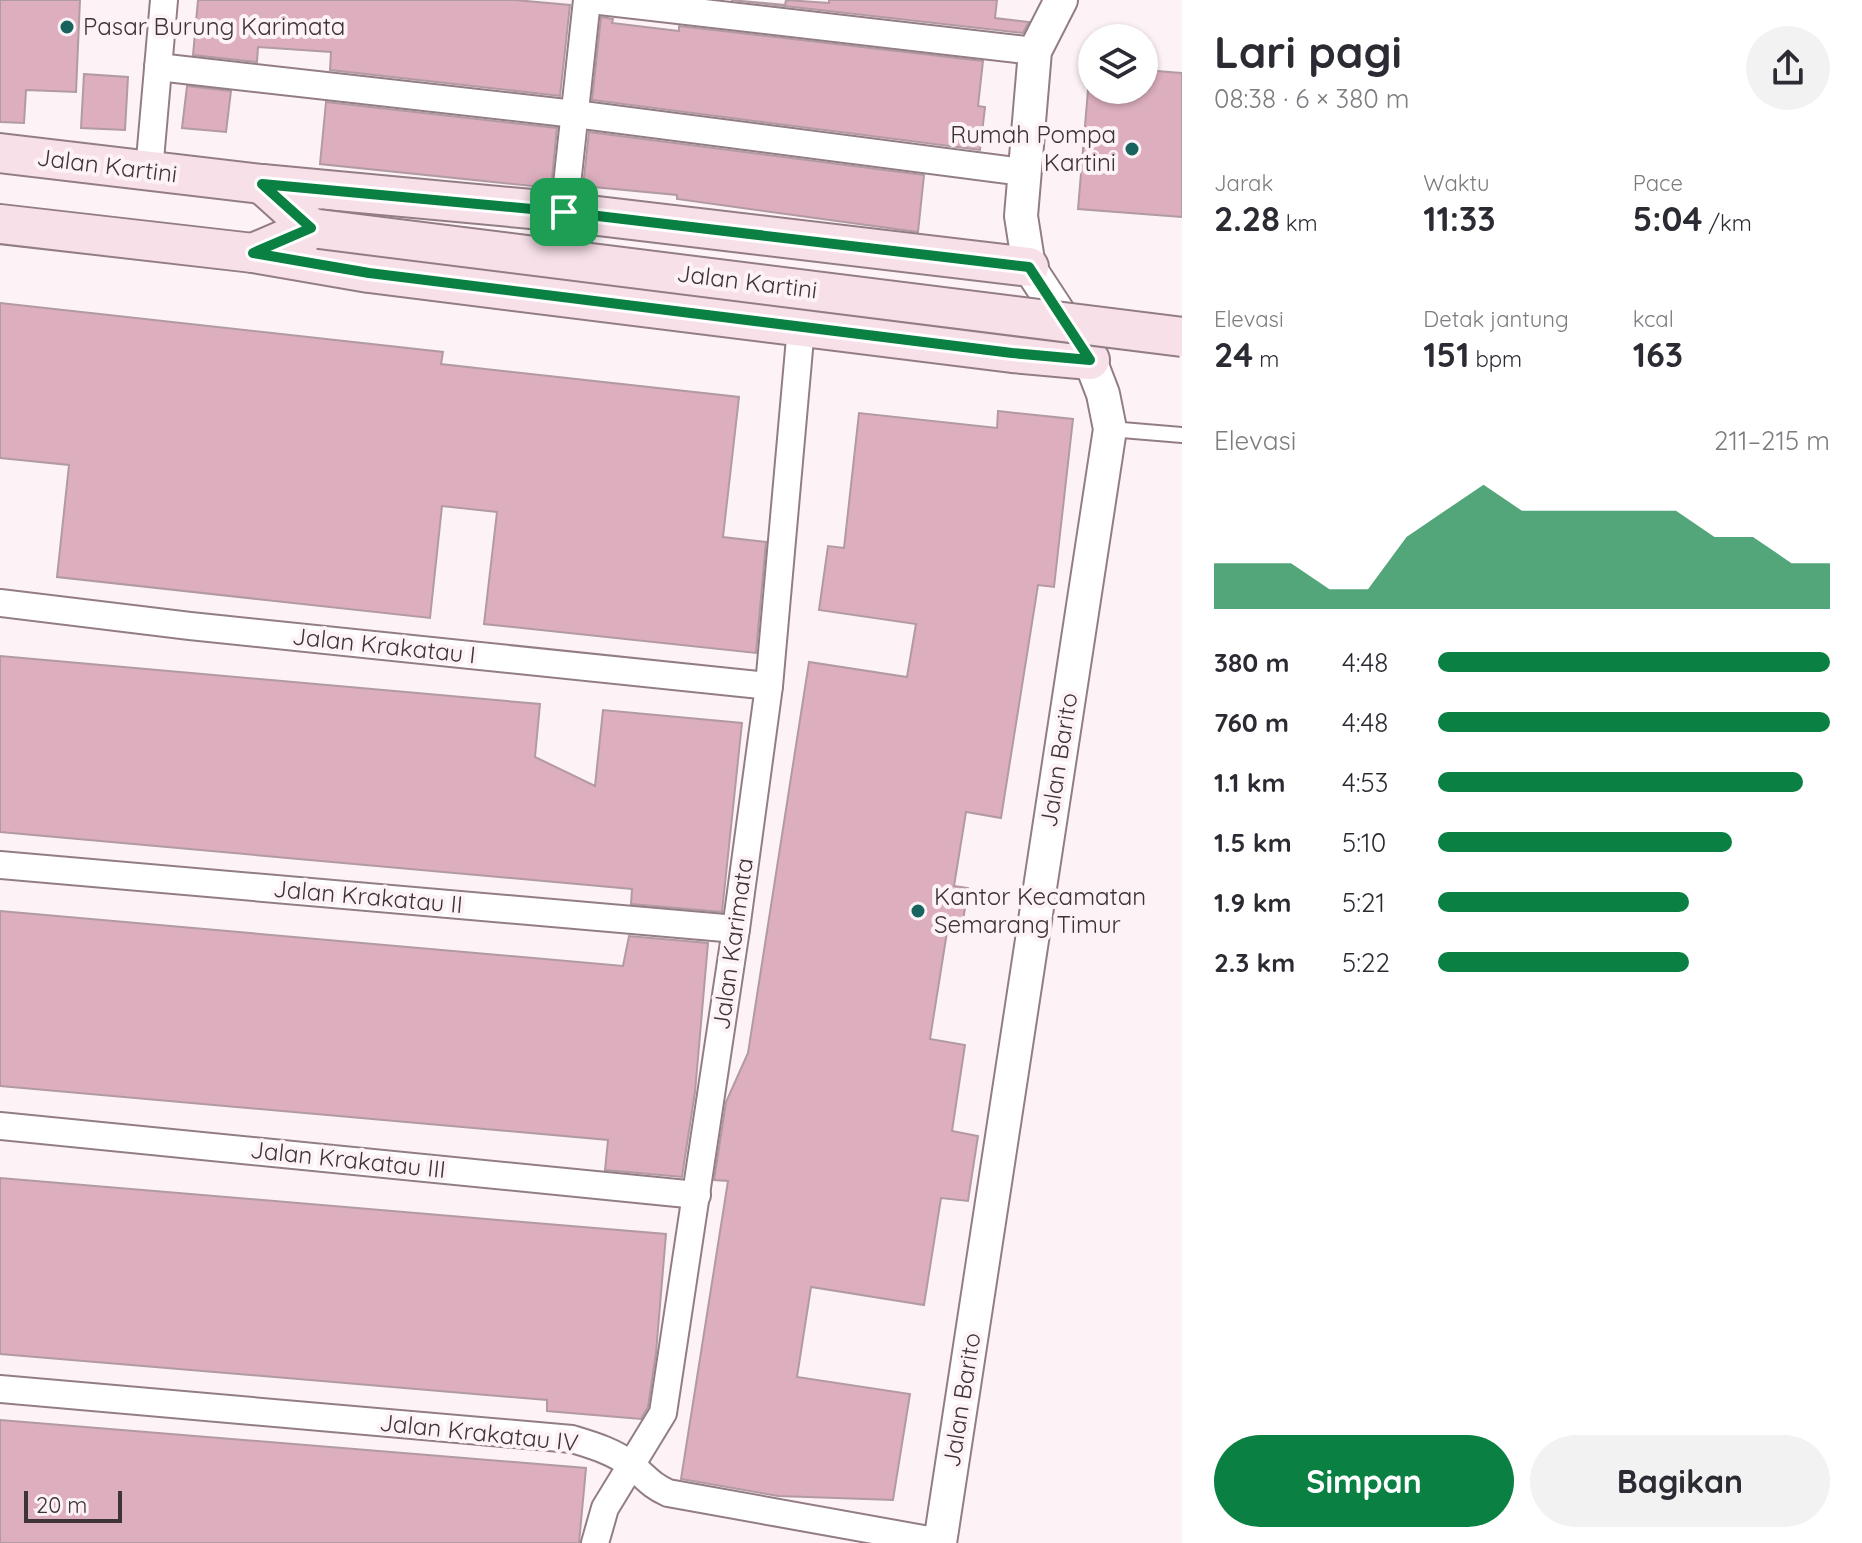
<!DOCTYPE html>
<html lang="id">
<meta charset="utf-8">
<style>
:root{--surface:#fff;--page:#f2f2f3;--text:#2b2b33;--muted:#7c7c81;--accent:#0b8043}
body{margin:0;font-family:Quicksand,sans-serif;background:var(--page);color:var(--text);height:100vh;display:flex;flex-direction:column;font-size:30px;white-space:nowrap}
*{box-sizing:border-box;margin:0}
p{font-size:26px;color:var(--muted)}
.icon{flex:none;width:44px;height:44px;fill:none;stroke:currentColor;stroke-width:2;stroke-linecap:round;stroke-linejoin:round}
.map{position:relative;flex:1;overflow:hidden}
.panel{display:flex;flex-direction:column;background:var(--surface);width:680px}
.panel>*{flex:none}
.fabs{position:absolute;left:1078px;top:24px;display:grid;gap:16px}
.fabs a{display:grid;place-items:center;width:80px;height:80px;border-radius:50%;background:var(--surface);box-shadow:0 2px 6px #0004;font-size:40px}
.scale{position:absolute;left:24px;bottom:20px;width:98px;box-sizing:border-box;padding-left:8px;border:4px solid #3e3437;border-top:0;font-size:22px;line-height:28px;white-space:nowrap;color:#3e3437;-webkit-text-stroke:6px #fdf3f6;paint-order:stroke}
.pin{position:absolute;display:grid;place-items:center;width:68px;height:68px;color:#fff;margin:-34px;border-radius:16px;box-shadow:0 4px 12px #0006}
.round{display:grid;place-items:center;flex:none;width:84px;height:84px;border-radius:42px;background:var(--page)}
.headline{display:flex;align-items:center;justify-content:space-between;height:136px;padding:0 32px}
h1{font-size:44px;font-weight:700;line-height:60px}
.metrics{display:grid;grid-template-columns:repeat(3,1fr);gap:12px;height:136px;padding:8px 32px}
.metrics div{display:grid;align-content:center}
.metrics b{font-size:34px;font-weight:700}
.metrics small{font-size:22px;font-weight:400}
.metrics p{font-size:22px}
.chart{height:224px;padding:16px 32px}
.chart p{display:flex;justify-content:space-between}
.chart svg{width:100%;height:144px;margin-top:8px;fill:var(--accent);opacity:.7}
.cta{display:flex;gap:16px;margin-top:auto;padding:16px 32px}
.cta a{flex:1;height:92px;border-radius:48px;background:var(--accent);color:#fff;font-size:32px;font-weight:700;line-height:92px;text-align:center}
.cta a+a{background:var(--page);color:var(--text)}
ul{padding:0 32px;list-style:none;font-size:26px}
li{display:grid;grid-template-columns:128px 96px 1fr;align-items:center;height:60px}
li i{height:20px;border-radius:10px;background:var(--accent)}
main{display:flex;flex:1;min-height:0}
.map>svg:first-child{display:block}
.building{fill:#dcaebe;stroke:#b29aa2;stroke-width:2}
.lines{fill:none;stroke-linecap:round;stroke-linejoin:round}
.service-casing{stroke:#937d84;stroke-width:18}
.minor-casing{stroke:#937d84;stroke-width:30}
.tertiary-casing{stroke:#937d84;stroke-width:36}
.secondary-casing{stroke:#937d84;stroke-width:42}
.service{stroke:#fff;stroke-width:14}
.minor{stroke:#fff;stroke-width:26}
.tertiary{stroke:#fff;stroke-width:32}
.secondary{stroke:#f8e0e8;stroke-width:38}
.secondary-bridge-casing{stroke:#937d84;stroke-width:42;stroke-linecap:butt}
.secondary-bridge{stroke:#f8e0e8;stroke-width:38}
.route-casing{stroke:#fff;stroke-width:16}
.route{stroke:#0b8043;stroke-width:10}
.poi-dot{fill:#17645f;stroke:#fdf3f6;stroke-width:3}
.labels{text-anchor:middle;stroke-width:8;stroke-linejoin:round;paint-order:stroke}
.poi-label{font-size:24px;fill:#3e3437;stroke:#fdf3f6;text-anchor:start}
.street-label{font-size:24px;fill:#3e3437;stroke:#fdf3f6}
</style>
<main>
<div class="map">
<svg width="1182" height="1543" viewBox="0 0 1182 1543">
<rect width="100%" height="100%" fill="#fdf3f6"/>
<g class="building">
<path d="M0,0H80L76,92L26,90L24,123L0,122Z"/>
<path d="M198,0H515L570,5L560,96L330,70L331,52L258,47L257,62L193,55Z"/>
<path d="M731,0L785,5L786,0L829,3V0H997L995,18L1029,22L1023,33Z"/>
<path d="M601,17L613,19L612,23L679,31V26L983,61L978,106L985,107L980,150L592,100Z"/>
<path d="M1144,70L1182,73V217L1078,209L1088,90H1144Z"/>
<path d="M84,74L128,77L125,130L81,128Z"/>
<path d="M187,86L231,91L226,132L182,128Z"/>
<path d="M326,102L557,128L551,188L320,164Z"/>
<path d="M589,132L924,175L918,232L677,199V195L583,186Z"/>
<path d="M0,303L443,352L441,364L739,397L723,537L766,542L756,653L484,624L497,512L442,506L430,618L57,577L69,465L0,458Z"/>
<path d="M998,411L1073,419L1054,587L1038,585L1001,818L966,812L954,886L968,888L961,934L947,932L930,1039L965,1045L952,1131L978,1136L968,1201L941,1198L924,1305L811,1287L797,1377L910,1394L893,1500L778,1496L681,1479L728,1181L714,1180L726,1102L748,1053L809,662L907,677L916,624L819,610L828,546L844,548L859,413L997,428Z"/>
<path d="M0,656L540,704L535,757L595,786L603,710L742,723L722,912L631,904L632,889L0,832Z"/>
<path d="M0,911L623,966L629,936L708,943L695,1092L682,1177L605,1170L608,1140L0,1086Z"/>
<path d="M0,1178L666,1234L656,1353L648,1407L641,1419L547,1411V1400L0,1354Z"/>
<path d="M0,1420L586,1468L579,1543H0Z"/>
</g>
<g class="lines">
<defs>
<path id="service" d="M1110,429L1182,435"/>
<g id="minor">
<path d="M591,0L1035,51"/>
<path d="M158,67L575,114L1023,172"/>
<path d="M149,171L164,0"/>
<path d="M564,212L587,0"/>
<path d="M0,603L190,626L769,686"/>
<path d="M0,865L736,929"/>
<path d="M0,1126L697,1195"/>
<path d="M0,1389L572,1439C592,1445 616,1452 632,1466C647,1478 649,1484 668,1493L940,1542"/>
<path d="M595,1543L605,1508L663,1413L736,929L769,686L801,327"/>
</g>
<path id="tertiary" d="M940,1543L1110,429L1103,394L1090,360L1029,267L1021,216L1035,51L1061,0"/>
<g id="secondary">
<path d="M0,153L262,184L564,212L1029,267"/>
<path d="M0,224L253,253L369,273L1012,353L1090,360"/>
<path d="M253,253L311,228L262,184"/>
</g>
</defs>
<use href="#service" class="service-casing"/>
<use href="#minor" class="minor-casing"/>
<use href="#tertiary" class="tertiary-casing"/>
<use href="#secondary" class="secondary-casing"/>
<use href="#service" class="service"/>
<use href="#minor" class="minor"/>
<use href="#tertiary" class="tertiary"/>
<use href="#secondary" class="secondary"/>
<defs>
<path id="secondary-bridge" d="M319,229L1182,337"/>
</defs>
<use href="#secondary-bridge" class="secondary-bridge-casing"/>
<use href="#secondary-bridge" class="secondary-bridge"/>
</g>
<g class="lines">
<defs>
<path id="route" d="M262,184L564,212L1029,267L1090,360L1012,353L369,273L253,253L311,228Z"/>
</defs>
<use href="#route" class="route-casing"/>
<use href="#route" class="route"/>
</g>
<g class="poi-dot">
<circle cx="67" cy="27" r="8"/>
<circle cx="1132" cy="149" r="8"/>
<circle cx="918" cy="911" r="8"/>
</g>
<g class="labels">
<g class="poi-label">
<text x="83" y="35">Pasar Burung Karimata</text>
<text x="1116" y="143" text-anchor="end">Rumah Pompa<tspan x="1116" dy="28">Kartini</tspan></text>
<text x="934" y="905">Kantor Kecamatan<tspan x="934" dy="28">Semarang Timur</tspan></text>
</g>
<g class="street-label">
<text transform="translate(107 166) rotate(7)" y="8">Jalan Kartini</text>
<text transform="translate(747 282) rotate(7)" y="8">Jalan Kartini</text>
<text transform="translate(384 646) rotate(6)" y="8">Jalan Krakatau I</text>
<text transform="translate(1059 760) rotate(-81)" y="8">Jalan Barito</text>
<text transform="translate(368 897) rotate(5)" y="8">Jalan Krakatau II</text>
<text transform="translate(733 944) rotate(-82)" y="8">Jalan Karimata</text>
<text transform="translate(348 1160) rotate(6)" y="8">Jalan Krakatau III</text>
<text transform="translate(962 1400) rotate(-81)" y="8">Jalan Barito</text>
<text transform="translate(479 1433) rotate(6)" y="8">Jalan Krakatau IV</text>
</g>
</g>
</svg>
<div class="fabs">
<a><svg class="icon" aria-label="layers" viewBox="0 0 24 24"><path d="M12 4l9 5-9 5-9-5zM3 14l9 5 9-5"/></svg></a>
</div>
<div class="scale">20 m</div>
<div class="pin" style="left:564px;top:212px;background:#1e9e55"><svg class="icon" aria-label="arrive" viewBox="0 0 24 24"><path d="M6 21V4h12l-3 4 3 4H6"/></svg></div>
</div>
<section class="panel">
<div class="headline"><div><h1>Lari pagi</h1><p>08:38 · 6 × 380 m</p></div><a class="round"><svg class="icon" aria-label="share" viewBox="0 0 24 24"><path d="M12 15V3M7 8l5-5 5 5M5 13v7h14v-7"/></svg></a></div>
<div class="metrics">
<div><p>Jarak</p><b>2.28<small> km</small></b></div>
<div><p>Waktu</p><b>11:33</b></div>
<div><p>Pace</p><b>5:04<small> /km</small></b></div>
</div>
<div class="metrics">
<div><p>Elevasi</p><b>24<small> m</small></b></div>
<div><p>Detak jantung</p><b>151<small> bpm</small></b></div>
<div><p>kcal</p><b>163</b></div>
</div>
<div class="chart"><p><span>Elevasi</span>211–215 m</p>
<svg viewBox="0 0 160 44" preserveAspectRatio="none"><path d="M0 44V30L10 30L20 30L30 38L40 38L50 22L60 14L70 6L80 14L90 14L100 14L110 14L120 14L130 22L140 22L150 30L160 30V44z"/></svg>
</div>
<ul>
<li><b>380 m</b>4:48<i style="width:100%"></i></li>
<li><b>760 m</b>4:48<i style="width:100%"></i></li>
<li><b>1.1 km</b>4:53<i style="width:93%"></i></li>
<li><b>1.5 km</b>5:10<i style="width:75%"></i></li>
<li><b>1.9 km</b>5:21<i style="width:64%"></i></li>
<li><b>2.3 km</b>5:22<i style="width:64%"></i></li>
</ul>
<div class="cta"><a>Simpan</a><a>Bagikan</a></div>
</section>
</main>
